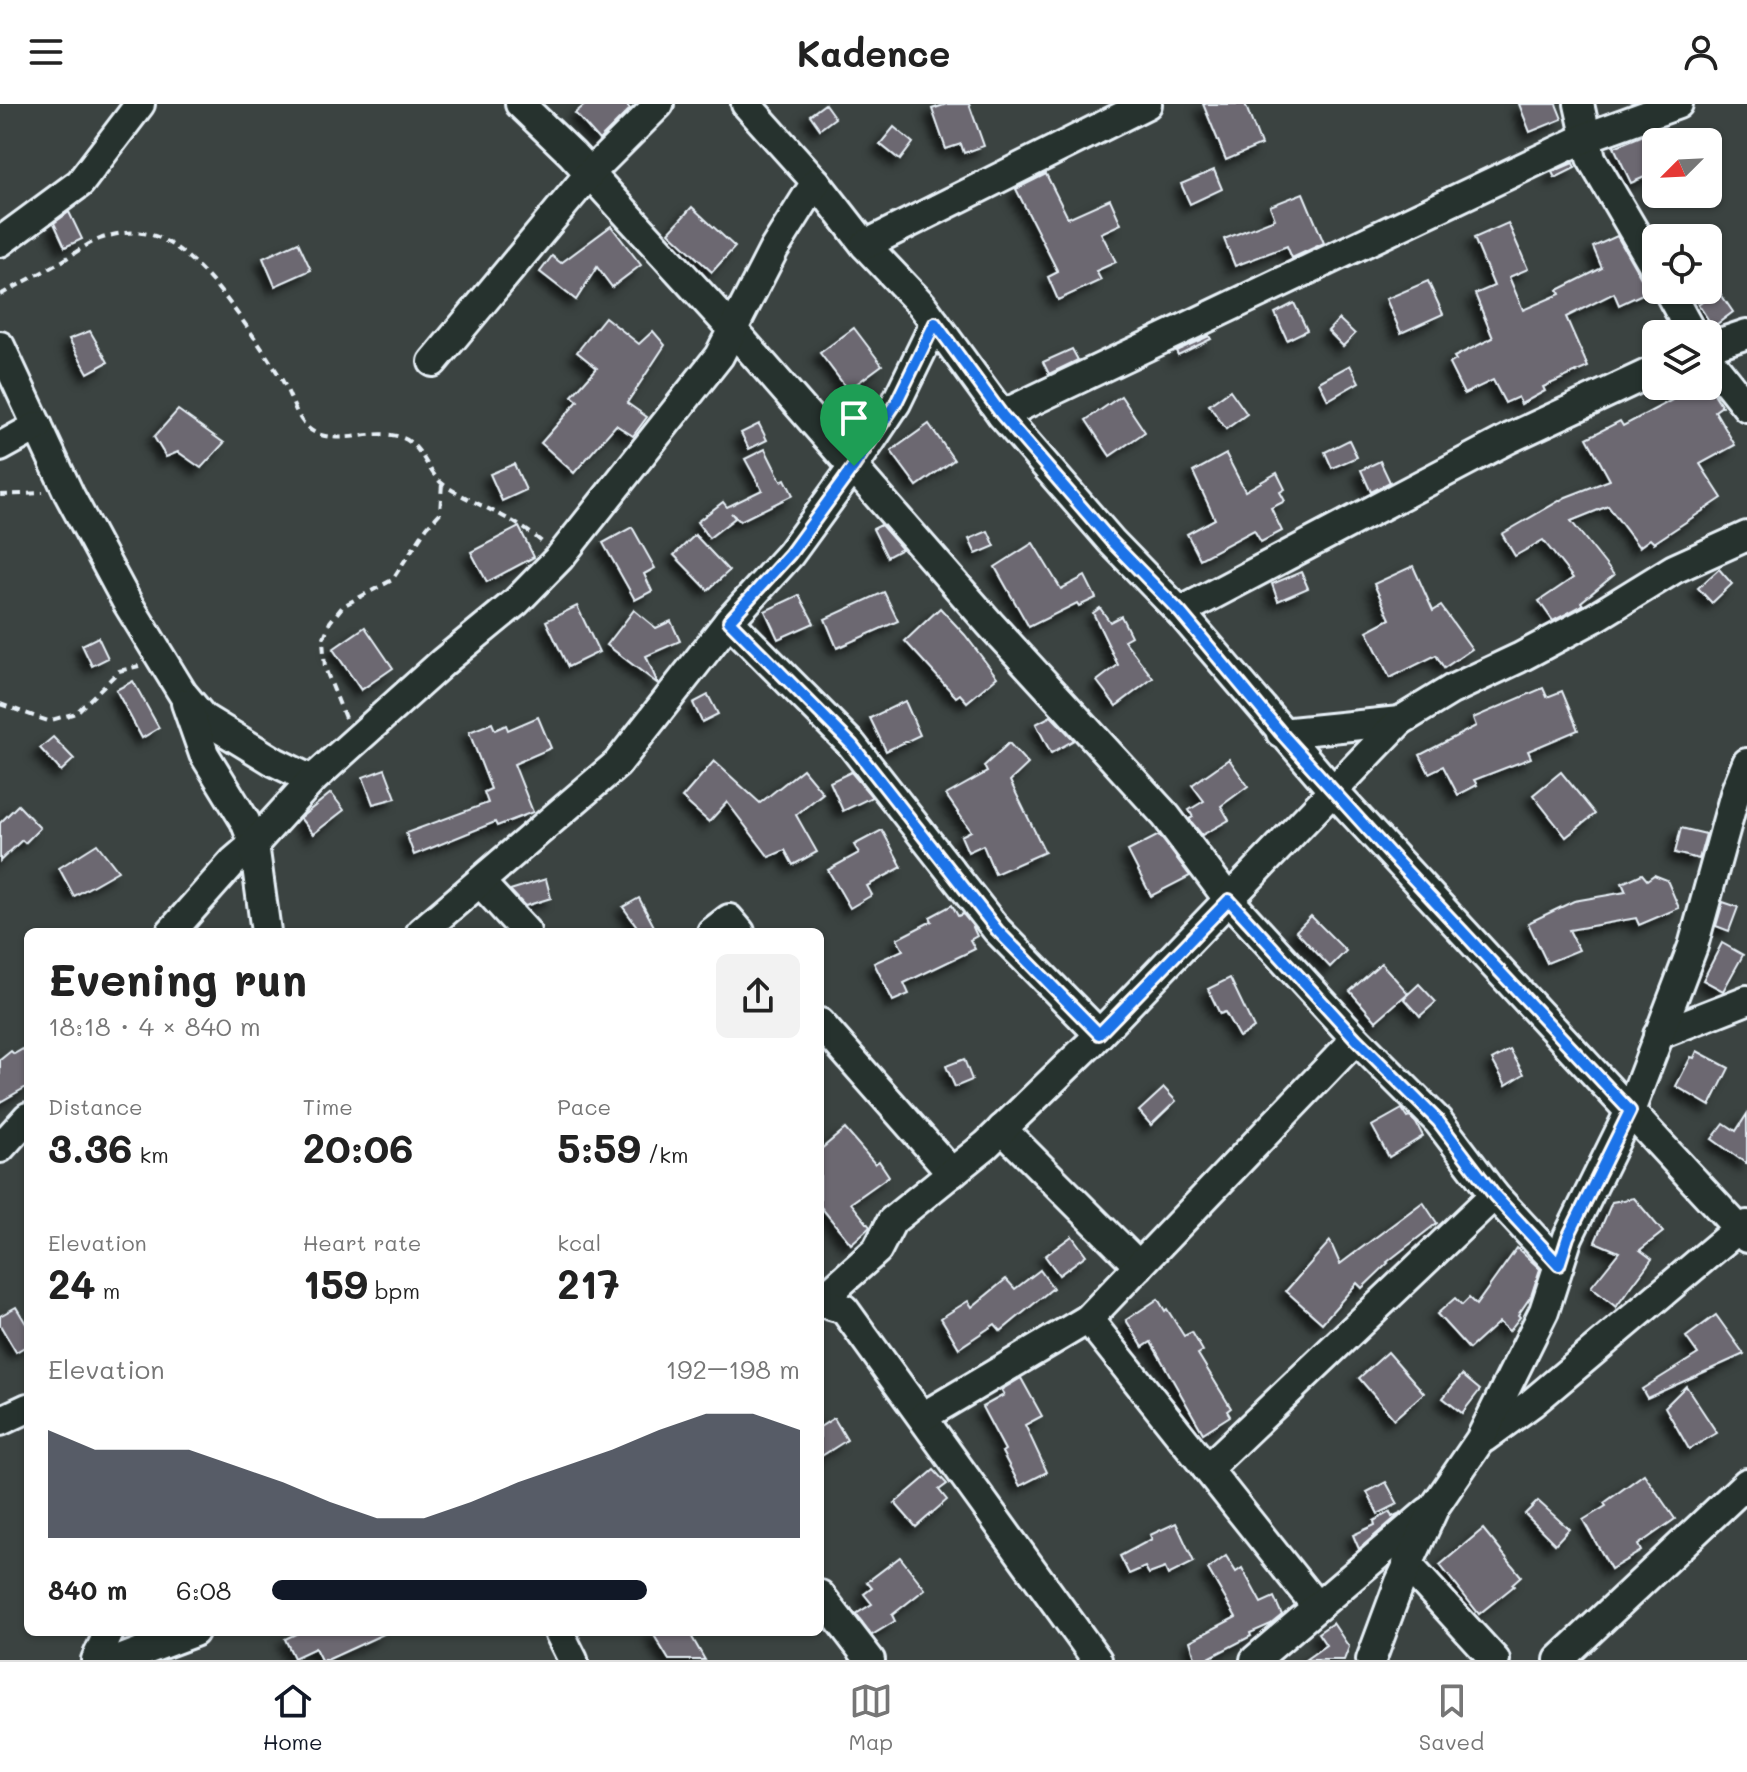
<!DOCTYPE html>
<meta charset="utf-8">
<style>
:root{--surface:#fff;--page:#f2f2f2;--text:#222;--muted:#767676;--line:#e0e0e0;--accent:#111827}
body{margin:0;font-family:Mali,sans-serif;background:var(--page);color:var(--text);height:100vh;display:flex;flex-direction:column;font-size:30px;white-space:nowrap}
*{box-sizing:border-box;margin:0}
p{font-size:26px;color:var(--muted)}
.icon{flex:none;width:44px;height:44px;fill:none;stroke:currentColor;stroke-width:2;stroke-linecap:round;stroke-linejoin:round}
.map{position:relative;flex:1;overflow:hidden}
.panel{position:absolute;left:24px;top:824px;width:800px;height:708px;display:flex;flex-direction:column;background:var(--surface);border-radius:12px;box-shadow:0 2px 6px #0004}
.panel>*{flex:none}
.needle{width:52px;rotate:246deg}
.tools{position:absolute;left:1642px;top:24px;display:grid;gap:16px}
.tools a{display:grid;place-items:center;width:80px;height:80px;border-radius:12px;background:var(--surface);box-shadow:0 2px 6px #0004;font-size:40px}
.pin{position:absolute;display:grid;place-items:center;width:68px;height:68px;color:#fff;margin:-82px -34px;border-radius:50% 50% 50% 0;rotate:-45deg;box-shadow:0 0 8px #0007}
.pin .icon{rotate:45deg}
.round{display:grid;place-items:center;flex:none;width:84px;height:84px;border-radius:12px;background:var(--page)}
.summary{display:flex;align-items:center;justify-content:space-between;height:136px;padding:0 24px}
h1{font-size:44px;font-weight:800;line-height:60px}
.metrics{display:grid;grid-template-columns:repeat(3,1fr);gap:12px;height:136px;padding:8px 24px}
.metrics div{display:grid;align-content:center}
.metrics b{font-size:40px;font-weight:800}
.metrics small{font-size:22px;font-weight:400}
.metrics p{font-size:22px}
.chart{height:224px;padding:16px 24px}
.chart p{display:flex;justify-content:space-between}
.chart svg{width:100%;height:144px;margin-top:8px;fill:var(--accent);opacity:.7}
ul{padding:0 24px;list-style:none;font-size:26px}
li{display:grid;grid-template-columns:128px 96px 1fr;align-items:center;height:60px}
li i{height:20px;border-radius:10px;background:var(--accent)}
header{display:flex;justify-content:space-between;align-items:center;height:104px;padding:0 24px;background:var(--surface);font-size:36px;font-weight:800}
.tab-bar{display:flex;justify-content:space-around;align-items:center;height:112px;border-top:2px solid var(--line);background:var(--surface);font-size:22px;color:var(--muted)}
.tab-bar a{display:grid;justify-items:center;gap:4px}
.tab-bar .selected{color:var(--accent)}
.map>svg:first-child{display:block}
.building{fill:#6c6771;stroke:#e8f1f8;stroke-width:2;filter:url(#shadow)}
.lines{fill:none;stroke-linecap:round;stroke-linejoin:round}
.minor-casing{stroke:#e8f1f8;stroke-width:34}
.path{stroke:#e8f1f8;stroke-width:4;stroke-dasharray:8 6;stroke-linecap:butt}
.minor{stroke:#26332d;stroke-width:28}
.route-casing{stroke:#fff;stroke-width:16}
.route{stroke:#1a73e8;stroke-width:10}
</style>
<header><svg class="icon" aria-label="menu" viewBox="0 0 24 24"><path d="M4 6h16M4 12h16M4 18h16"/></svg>Kadence<svg class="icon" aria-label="person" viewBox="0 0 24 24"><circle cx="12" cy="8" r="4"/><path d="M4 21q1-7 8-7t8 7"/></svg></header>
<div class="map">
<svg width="1747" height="1556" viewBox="0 0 1747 1556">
<defs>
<filter id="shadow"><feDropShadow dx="-7" dy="7" stdDeviation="4" flood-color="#0009"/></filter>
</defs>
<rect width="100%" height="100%" fill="#3b4341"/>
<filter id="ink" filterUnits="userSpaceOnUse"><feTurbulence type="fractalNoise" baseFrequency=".0125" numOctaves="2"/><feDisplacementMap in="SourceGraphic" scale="16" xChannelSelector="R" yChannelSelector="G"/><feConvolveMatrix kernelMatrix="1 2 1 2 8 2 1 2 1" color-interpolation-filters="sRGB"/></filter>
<g filter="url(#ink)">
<g class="building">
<path d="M586,0H626L630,5L599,36L575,9Z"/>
<path d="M825,0L835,14L820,25L810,11Z"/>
<path d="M947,0H969L984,42L964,49L961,40L946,45L932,5Z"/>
<path d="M1203,0H1245L1261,41L1226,56Z"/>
<path d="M1519,0H1556L1562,15L1530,28Z"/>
<path d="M894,23L913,39L900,56L880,40Z"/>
<path d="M1656,26V68L1631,79L1614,43Z"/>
<path d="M1573,59L1575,64L1555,74L1552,68Z"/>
<path d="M1214,66L1222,85L1190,100L1181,80Z"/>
<path d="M1046,70L1068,114L1110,95L1121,120L1101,129L1116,158L1096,167L1101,176L1058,196L1048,173L1058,168L1016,85Z"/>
<path d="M1303,89L1324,139L1292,154L1287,142L1235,162L1224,135L1275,115L1270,102Z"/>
<path d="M692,103L735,143L712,168L669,128Z"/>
<path d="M69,108L82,135L65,143L54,119Z"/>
<path d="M1508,119L1528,165L1509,173L1523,206L1560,190L1558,186L1602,164L1593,143L1617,132L1641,174L1652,183L1651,186L1619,201L1614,189L1566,213L1588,263L1543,283L1545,287L1521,300L1518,293L1505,299L1493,276L1464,290L1449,260L1456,256L1454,253L1493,234L1475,190L1494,182L1474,134Z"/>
<path d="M611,122L641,161L612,183L597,163L576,196L540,168L552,152L561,159Z"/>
<path d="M298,138L311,166L275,182L263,154Z"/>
<path d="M1428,177L1443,210L1401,229L1386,195Z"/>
<path d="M1718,186L1733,208L1713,223L1698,200Z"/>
<path d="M1294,199L1307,226L1287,236L1275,209Z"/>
<path d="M605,213L639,240L653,227L665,241L627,299L647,313L633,332L616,321L574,369L541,339L578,297L572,292L597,264L577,248Z"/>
<path d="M1339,215L1355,230L1343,242L1328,227Z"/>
<path d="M854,224L882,261L848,286L820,249Z"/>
<path d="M90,227L108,258L88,269L69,235Z"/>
<path d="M1209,232L1211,235L1178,251L1176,247Z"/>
<path d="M1072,245L1078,256L1049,270L1043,258Z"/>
<path d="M1350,261L1359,278L1328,296L1319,278Z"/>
<path d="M1685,282H1709L1722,302L1715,307L1735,341L1700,360L1722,394L1654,439L1650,435L1639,443L1608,402L1571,417L1614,471L1581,498L1583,501L1553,517L1539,497L1573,474L1543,436L1515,452L1502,430L1566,393L1610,376L1587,334L1620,317L1623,322L1672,296L1669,291Z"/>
<path d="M1230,286L1247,310L1226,325L1209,301Z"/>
<path d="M1121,292L1145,328L1110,352L1086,316Z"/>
<path d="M178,306L224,339L201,364L178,348L166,353L154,333Z"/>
<path d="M759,320L767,336L749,345L741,329Z"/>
<path d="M929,320L954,356L917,382L891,347Z"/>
<path d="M1349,336L1357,353L1332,364L1325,348Z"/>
<path d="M765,345L781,377L785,375L793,391L740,417L731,409L735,414L709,434L697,418L723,398L727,403L762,386L745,355Z"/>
<path d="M1226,350L1245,387L1277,369L1285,385L1280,388L1285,397L1271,404L1282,427L1261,438L1254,426L1200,455L1187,430L1215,415L1193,368Z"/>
<path d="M1380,357L1390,378L1371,388L1361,366Z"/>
<path d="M514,360L526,386L502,397L490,370Z"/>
<path d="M881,421L902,445L887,453L873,425Z"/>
<path d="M519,423L534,453L487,478L471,448Z"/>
<path d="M632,423L655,464L644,470L652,487L635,496L603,439Z"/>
<path d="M988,427L995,442L976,450L969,435Z"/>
<path d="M695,431L729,467L708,486L674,451Z"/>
<path d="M1033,439L1061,485L1085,472L1096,494L1079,502L1077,499L1029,523L995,463Z"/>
<path d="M1413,462L1433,507L1441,502L1472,545L1444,564L1436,551L1390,574L1367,527L1390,515L1374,480Z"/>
<path d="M1719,465L1732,480L1712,499L1698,484Z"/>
<path d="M1301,468L1308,484L1278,497L1272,480Z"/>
<path d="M884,488L898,517L837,544L825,515Z"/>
<path d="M799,491L814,519L778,535L765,507Z"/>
<path d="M577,502L599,548L568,563L546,517Z"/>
<path d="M940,504L965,531L997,573L967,598L960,590L956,593L905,537Z"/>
<path d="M1100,504L1110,518L1121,512L1131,532L1124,536L1153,574L1116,602L1097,577L1118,561L1093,509Z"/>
<path d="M634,506L656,524L671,517L680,537L646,552L658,580L607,541Z"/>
<path d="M365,523L393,564L361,586L333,545Z"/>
<path d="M98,533L108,554L92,562L82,541Z"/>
<path d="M133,577L159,624L142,634L116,586Z"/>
<path d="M1543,584L1547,593L1562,587L1578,626L1528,647L1531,654L1474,676L1477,681L1458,691L1443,662L1429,669L1420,651L1476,622L1473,614Z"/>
<path d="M708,591L718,610L702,618L693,599Z"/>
<path d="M905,597L920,631L886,647L870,614Z"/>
<path d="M1051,612L1074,636L1051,649L1036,620Z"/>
<path d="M538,613L551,644L514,660L533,708L497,722L495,718L414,751L406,729L488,699L484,688L491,685L469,628L492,619L495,626L506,621L508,626Z"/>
<path d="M53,633L74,655L61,667L40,644Z"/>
<path d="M1009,639L1028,660L1010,677L1045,748L995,770L983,741L968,748L961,732L971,727L946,691L987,668L984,662Z"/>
<path d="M1229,655L1248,682L1221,702L1229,716L1202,731L1189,715L1193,713L1189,706L1204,697L1192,681Z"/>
<path d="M714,657L760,699L803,665L823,689L796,711L817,748L793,761L785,746L769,753L727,698L709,718L682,694Z"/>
<path d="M385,665L396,694L373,700L363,673Z"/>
<path d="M851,668L872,693L843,707L830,678Z"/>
<path d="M1561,668L1595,710L1566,733L1533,691Z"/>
<path d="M331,689L344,706L313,730L300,714Z"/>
<path d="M18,701L40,724L25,739L22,736L0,757V719Z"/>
<path d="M1681,724L1706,730L1699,755L1675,749Z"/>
<path d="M882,726L902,763L867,782L872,791L850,804L828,766L859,749L854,741Z"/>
<path d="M1159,731L1190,772L1151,792L1128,747Z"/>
<path d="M97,740L118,767L74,792L59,764Z"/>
<path d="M1642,770L1647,776L1654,771L1667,776L1679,804L1639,821L1636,814L1569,826L1579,846L1547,859L1528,819L1574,797L1626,788L1622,779Z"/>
<path d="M546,775L551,794L525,802L510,786Z"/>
<path d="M639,794L657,828H641L623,803Z"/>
<path d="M1723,798L1738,803L1729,827L1716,822Z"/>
<path d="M952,801L958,812L963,810L972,821L977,832L970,836L975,845L904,879L909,890L893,897L874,859L903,846L897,835L932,817L930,813Z"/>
<path d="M1311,812L1346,847L1330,863L1296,827Z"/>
<path d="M1722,839L1743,851L1723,887L1703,876Z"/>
<path d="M1381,859L1408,889L1376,917L1350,887Z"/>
<path d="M1230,874L1254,924L1239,933L1225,908L1220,910L1208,885Z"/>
<path d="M1419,880L1436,898L1420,912L1404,894Z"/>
<path d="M23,945L28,955V982L0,998V956L11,947L14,950Z"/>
<path d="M1510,946L1524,970L1506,981L1492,956Z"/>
<path d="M1697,947L1729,964L1710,1002L1676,982L1691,953L1694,954Z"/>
<path d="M964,955L972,976L955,983L946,962Z"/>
<path d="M1164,984L1176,997L1151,1021L1139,1007Z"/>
<path d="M1402,1005L1408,1014L1410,1013L1416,1019L1423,1032L1389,1053L1372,1022Z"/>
<path d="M1747,1010V1060L1712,1035L1724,1019L1736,1027Z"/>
<path d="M845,1025L875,1060L879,1057L889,1072L851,1099L870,1123L851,1140L820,1102V1046Z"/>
<path d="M1634,1094L1663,1128L1640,1146L1652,1155L1616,1203L1591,1183L1619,1148L1595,1138L1612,1098Z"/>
<path d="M1423,1098L1437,1119L1387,1158L1388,1159L1362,1184L1357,1179L1322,1219L1286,1187L1330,1137L1340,1160Z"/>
<path d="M1072,1132L1086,1151L1059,1171L1045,1152Z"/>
<path d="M1517,1144L1540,1165L1531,1192L1518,1211L1520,1213L1509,1227L1499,1218L1469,1245L1437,1210L1455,1194L1462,1201L1469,1194L1476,1201Z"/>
<path d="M1040,1166L1053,1184L1001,1227L995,1220L959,1244L941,1214L968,1197L972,1203L1006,1175L1015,1185Z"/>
<path d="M1158,1195L1165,1207L1167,1205L1184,1232L1192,1228L1203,1247L1198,1250L1231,1304L1227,1307L1230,1312L1203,1329L1151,1238L1143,1243L1126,1216Z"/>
<path d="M16,1203L28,1223V1241L16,1248L0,1221V1212Z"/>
<path d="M1716,1211L1744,1250L1647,1294L1642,1285L1698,1250L1686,1233Z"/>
<path d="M1388,1248L1424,1289L1394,1315L1359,1274Z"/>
<path d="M1462,1271L1480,1286L1462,1309L1443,1294Z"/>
<path d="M1021,1274L1042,1312L1025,1321L1047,1368L1020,1382L1002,1348L1005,1346L982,1303L1004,1291L1001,1286Z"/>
<path d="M1686,1282L1717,1329L1689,1345L1665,1303Z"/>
<path d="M834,1314L847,1336L820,1353V1323Z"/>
<path d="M934,1366L947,1380L939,1386L947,1396L916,1423L895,1399Z"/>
<path d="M1644,1370L1675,1415L1638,1441L1641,1447L1611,1465L1583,1416L1606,1402L1604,1399Z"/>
<path d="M1386,1378L1398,1400L1378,1410L1367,1388Z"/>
<path d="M1538,1397L1569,1425L1555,1440L1525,1410Z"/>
<path d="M1390,1408L1392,1413L1402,1408L1359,1445L1353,1431L1375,1421L1374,1417Z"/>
<path d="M1176,1419L1194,1458L1168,1471L1165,1464L1149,1470L1145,1463L1129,1470L1120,1452L1152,1435L1150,1431Z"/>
<path d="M1483,1425L1521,1472L1512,1480L1514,1482L1479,1510L1440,1461Z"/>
<path d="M1226,1452L1236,1468L1242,1464L1261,1499L1274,1493L1282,1511L1271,1520L1250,1529L1251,1532L1205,1556H1196L1190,1537L1236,1513L1208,1465Z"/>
<path d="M900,1453L925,1485L892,1511L895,1517L872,1531L856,1510L872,1500L864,1490L872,1484L867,1478Z"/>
<path d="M1333,1519L1349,1543L1344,1556H1305L1326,1541L1318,1529Z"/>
<path d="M300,1528H388L327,1556H321L315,1544L294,1554L285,1535Z"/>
<path d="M652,1528H689L705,1556H669Z"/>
</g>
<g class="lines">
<defs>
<g id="minor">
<path d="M520,0L572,50L733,226L990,520L1166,712L1229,796L1356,935L1438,1017L1494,1091L1559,1161"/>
<path d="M746,0L816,78L865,141L922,201L1002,311L1111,437L1180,508L1334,688L1747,1134"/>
<path d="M1579,0L1591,54L1656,165"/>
<path d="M0,138L80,79L140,0"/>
<path d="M865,141L1147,0"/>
<path d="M1668,186L1692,230"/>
<path d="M0,242L69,390L128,500L183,590L203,614L275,658L312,676"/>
<path d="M1708,243L1747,230"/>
<path d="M1708,254L1747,303"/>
<path d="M433,258L590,69L659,0"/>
<path d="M1002,311L1587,33L1678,0"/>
<path d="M0,343L38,322"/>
<path d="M1180,508L1510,334L1656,266"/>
<path d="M729,517L852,641L997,826L1099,930"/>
<path d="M1281,629L1400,617"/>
<path d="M480,778L526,828"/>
<path d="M171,828L233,758L254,740L245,717L204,650L186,599"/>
<path d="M266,828L254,740L312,676L443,558L516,498L560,453L719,252L774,145L816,78"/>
<path d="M421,828L617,660L729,517L790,450L854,362L896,299L935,219"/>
<path d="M712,828L729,815L740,828"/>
<path d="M820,919L952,1069"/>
<path d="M1658,931L1747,896"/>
<path d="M1002,1025L1139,1162"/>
<path d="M0,1044L28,1013"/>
<path d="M820,1197L877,1146L892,1117L986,1041L1089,941L1400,617L1451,586L1519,554L1596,513L1674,465L1747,432"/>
<path d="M820,1198L844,1205L1097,1556"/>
<path d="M1088,1215L1317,1503"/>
<path d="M924,1312L1088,1215L1356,935"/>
<path d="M0,1317L28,1304"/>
<path d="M1484,1334L1532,1299L1738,1125L1747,1121"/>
<path d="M1207,1365L1494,1091"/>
<path d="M1407,1460L1495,1556"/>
<path d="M820,1491L870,1556"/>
<path d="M559,1528L573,1556"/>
<path d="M96,1556L109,1528"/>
<path d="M119,1556L194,1528"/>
<path d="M1255,1556L1428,1408"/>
<path d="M1371,1556L1400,1478L1435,1402L1480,1336L1544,1207L1568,1133L1630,1007L1693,842L1736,686L1747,659"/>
<path d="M1559,1556L1747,1379"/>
</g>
</defs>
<use href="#minor" class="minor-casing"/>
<g class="path">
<path d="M0,191C20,180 39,170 59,159C73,151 84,141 100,135C113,130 129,127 142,129C194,134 254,233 281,274C292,292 296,320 316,329C342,341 374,324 400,333C422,339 427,369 444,381C478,403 511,411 543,439"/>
<path d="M0,391L43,389"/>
<path d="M0,600L48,617L76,609L119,567L139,562"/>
<path d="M345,614L325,564L323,536L330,518L343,502L392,476L427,423L440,409L442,379"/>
</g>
<use href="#minor" class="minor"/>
</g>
</g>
<g class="lines" filter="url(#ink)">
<defs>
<path id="route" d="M935,219L1002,311L1111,437L1180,508L1281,629L1392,752L1630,1007L1568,1133L1559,1161L1494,1091L1438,1017L1356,935L1229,796L1099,930L997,826L852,641L729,517L790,450L854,362L896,299Z"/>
</defs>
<use href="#route" class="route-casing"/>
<use href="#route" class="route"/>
</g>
</svg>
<div class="tools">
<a><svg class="needle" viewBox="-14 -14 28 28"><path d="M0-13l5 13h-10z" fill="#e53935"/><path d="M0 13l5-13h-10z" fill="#767676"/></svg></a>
<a><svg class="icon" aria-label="locate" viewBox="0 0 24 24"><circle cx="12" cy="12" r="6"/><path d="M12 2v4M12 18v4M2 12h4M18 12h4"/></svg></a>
<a><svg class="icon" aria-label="layers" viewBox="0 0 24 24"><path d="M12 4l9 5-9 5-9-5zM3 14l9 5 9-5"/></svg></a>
</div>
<div class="pin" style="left:854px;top:362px;background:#1e9e55"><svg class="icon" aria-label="arrive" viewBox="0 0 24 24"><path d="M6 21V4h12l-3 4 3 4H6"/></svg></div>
<section class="panel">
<div class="summary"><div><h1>Evening run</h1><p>18:18 · 4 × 840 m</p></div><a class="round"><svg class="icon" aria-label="share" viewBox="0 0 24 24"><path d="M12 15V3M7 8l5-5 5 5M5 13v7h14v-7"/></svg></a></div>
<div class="metrics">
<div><p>Distance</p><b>3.36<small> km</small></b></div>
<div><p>Time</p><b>20:06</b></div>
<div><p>Pace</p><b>5:59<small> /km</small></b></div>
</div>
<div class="metrics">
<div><p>Elevation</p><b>24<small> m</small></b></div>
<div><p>Heart rate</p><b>159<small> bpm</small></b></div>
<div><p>kcal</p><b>217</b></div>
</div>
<div class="chart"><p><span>Elevation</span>192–198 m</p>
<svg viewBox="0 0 160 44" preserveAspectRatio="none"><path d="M0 44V11L10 17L20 17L30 17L40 22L50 27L60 33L70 38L80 38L90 33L100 27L110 22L120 17L130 11L140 6L150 6L160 11V44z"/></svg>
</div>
<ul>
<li><b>840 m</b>6:08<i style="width:71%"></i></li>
</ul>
</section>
</div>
<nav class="tab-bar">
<a class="selected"><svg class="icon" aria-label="home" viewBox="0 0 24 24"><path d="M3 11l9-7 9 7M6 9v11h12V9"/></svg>Home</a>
<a><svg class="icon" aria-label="map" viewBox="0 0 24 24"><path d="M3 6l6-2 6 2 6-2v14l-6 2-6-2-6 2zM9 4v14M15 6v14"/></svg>Map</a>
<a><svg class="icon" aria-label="saved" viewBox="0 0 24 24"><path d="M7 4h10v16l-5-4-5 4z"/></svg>Saved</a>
</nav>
